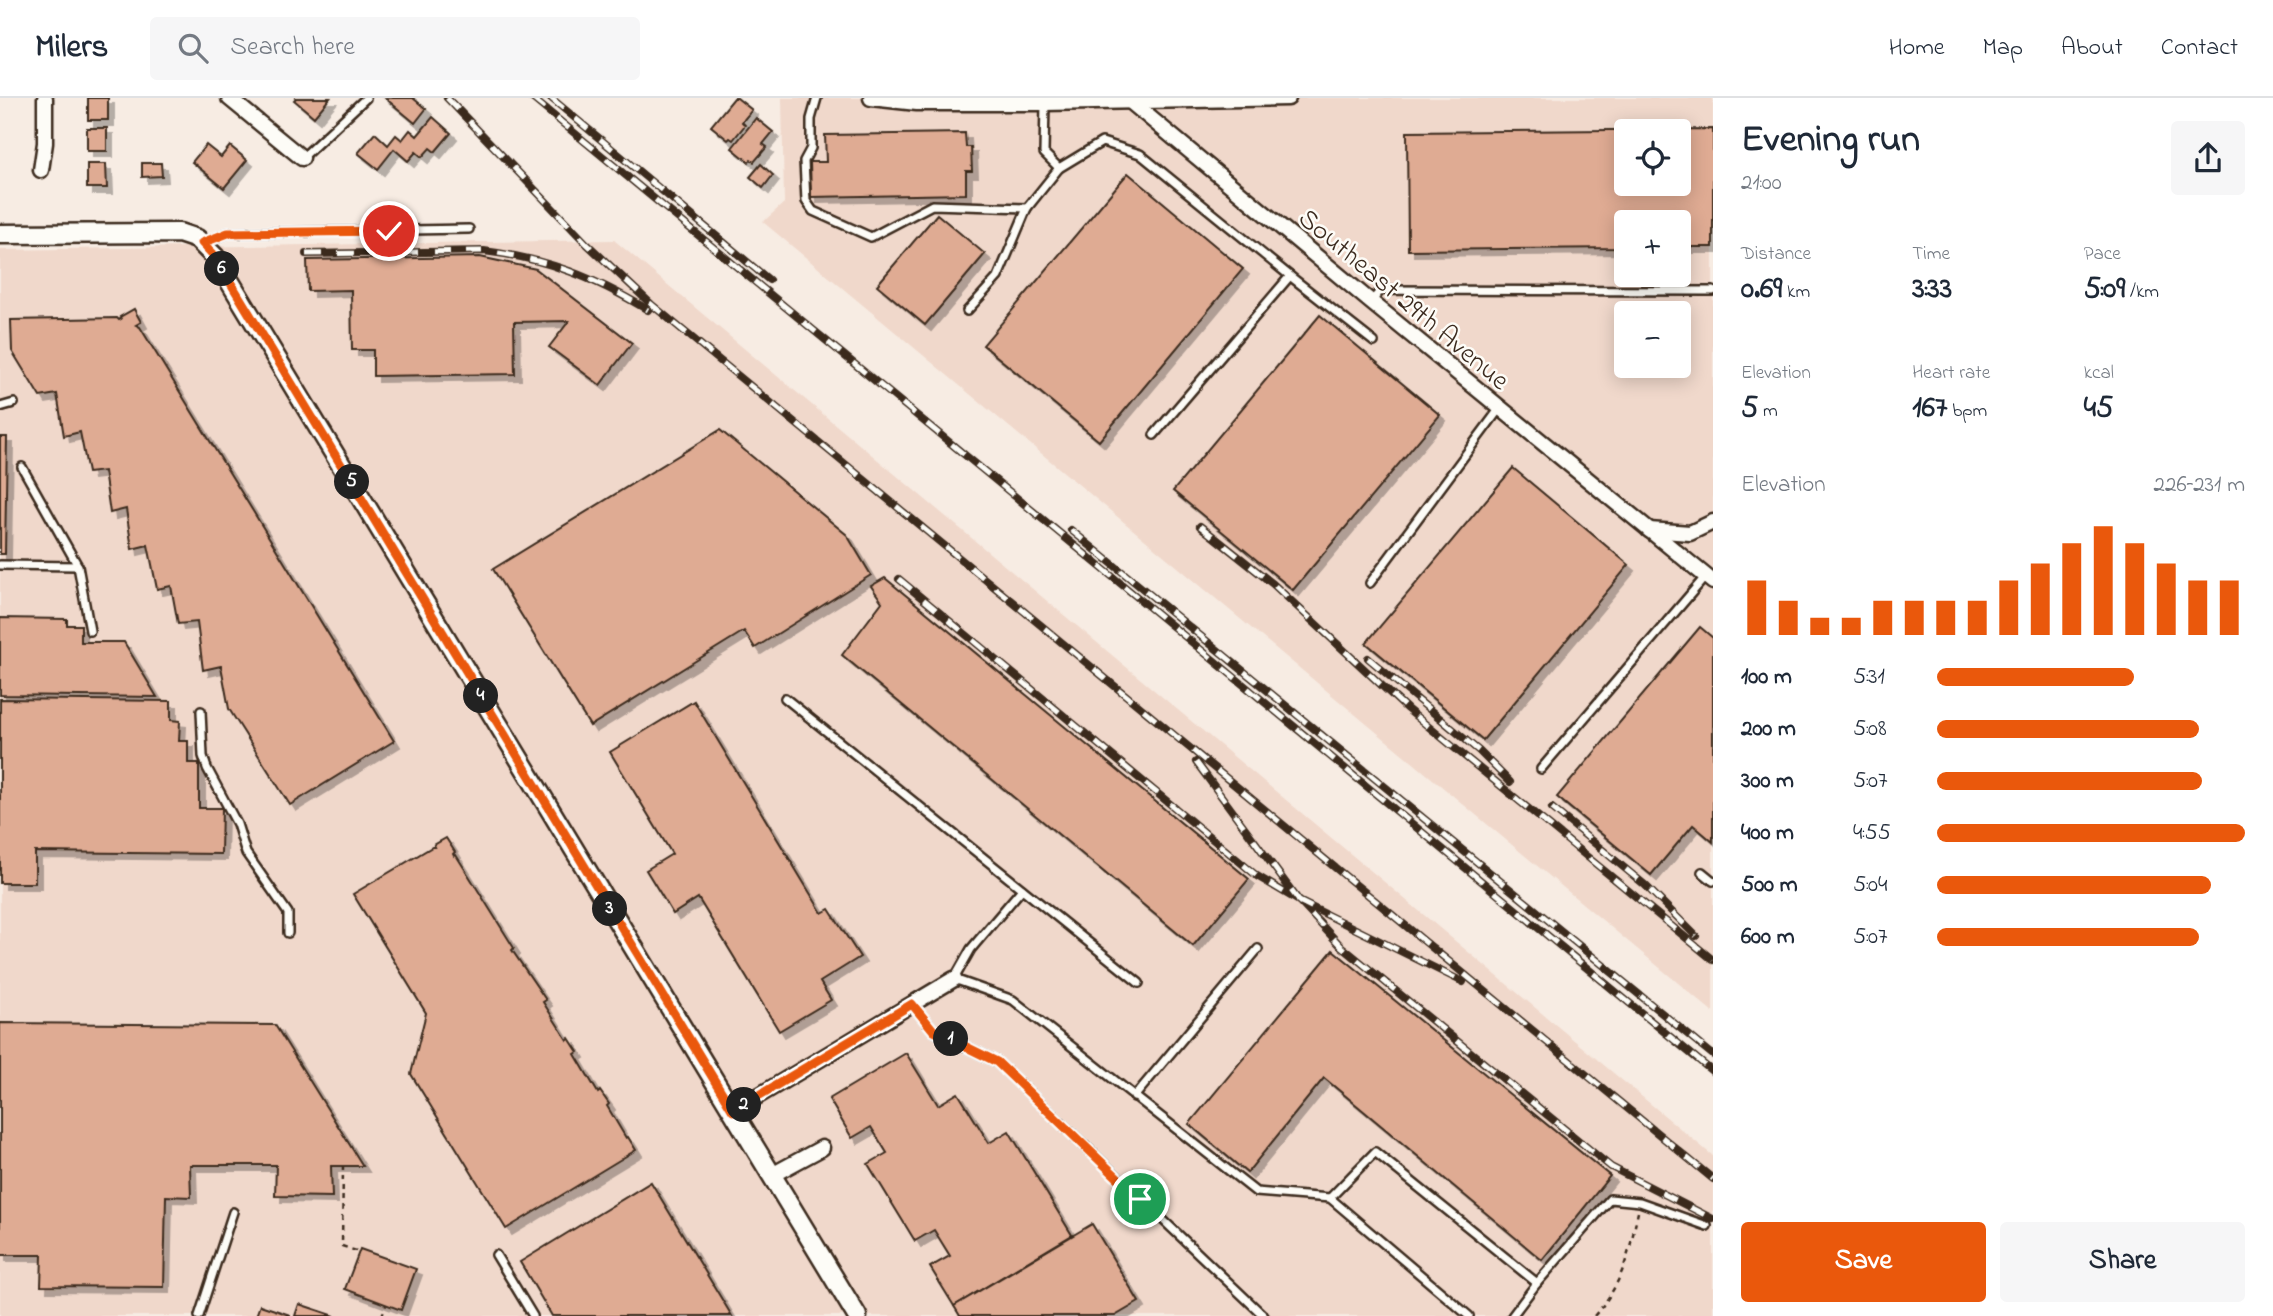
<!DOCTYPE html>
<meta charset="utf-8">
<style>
:root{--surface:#fff;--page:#f6f6f7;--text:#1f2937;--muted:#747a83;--line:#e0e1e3;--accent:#ea580c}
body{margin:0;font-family:"Indie Flower",sans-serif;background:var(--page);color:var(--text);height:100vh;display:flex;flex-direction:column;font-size:26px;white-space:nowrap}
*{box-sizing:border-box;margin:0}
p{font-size:23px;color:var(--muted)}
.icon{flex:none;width:38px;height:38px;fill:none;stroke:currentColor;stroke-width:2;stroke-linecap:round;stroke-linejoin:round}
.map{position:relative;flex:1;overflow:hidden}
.details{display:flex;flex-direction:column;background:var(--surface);width:560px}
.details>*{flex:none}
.controls{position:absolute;left:1614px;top:21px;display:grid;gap:14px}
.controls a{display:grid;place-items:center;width:77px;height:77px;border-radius:7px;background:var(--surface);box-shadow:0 4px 18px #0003;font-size:35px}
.pin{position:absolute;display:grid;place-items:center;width:60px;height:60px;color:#fff;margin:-30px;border:4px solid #fff;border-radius:50%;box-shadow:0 2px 7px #0007}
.km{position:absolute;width:35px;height:35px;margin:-18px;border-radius:50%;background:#222;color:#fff;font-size:19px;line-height:35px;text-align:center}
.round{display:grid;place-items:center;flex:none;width:74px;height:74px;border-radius:7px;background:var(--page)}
.overview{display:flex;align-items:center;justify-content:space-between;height:119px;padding:0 28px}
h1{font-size:38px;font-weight:700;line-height:52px}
.figures{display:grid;grid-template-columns:repeat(3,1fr);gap:10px;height:119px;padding:7px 28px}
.figures div{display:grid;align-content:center}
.figures b{font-size:30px;font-weight:700}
.figures small{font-size:19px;font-weight:400}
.figures p{font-size:19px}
.chart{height:196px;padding:14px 28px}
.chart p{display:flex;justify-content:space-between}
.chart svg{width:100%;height:126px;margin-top:7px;stroke:var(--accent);stroke-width:6}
.cta{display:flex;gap:14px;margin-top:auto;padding:14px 28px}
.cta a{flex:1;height:80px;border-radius:7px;background:var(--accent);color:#fff;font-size:28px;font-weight:700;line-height:80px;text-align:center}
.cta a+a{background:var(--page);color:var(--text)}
ul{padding:0 28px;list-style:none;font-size:23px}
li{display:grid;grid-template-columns:112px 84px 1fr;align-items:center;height:52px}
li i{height:18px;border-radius:9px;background:var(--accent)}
header{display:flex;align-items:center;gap:42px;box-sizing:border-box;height:98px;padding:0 35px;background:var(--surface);border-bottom:2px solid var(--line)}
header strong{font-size:33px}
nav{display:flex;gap:38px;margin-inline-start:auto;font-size:24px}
.search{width:490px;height:63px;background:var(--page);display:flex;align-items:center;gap:18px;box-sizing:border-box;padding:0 24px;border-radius:7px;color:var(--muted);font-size:26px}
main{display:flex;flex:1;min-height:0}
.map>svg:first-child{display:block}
.built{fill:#f0d8cb;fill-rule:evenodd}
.building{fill:#dfab93;stroke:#3b2a1e;stroke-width:2;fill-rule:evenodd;filter:url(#shadow)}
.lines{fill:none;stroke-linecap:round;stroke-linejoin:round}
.service-casing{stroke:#3b2a1e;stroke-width:12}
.minor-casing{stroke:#3b2a1e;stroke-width:19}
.tertiary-casing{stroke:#3b2a1e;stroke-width:23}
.path{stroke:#3b2a1e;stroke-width:2.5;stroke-dasharray:5 5;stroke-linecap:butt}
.service{stroke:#fdfcf7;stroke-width:7}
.minor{stroke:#fdfcf7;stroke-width:14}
.tertiary{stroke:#fdfcf7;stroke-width:18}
.rail-casing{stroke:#3b2a1e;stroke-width:8}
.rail{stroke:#fdfcf7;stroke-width:5;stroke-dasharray:16;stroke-linecap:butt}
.route-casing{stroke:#fff;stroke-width:14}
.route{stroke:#ea580c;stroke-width:9}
.labels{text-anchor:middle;stroke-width:5;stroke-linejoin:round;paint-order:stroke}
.street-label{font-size:28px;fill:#3b2a1e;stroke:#fdfcf7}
</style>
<header>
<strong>Milers</strong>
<div class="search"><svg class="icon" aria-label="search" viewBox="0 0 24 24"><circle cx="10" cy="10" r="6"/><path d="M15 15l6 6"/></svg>Search here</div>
<nav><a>Home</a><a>Map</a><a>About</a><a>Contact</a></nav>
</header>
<main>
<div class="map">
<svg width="1713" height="1218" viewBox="0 0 1713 1218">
<defs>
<filter id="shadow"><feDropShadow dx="6" dy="6" stdDeviation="0" flood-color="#0004"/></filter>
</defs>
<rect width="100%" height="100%" fill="#f7ece3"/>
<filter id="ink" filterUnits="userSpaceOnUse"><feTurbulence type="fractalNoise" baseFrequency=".0143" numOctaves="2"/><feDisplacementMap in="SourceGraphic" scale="14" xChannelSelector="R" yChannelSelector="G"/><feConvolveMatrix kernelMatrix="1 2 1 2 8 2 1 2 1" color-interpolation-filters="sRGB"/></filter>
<g filter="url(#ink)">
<g class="built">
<path d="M782,0H1713V914L763,124L784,105ZM1626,33H1678V86H1626ZM1626,124H1678V177H1626ZM1626,215H1678V268H1626Z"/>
<path d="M614,142L1713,1058V1218H0V152Z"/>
</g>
<g class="building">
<rect x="88" y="0" width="20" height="22"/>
<path d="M296,0H330L314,19L294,2Z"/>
<path d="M385,0H413L426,11L415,25Z"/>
<path d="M734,0H737L752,12L742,24L745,27L733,42L730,40L728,42L711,28Z"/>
<path d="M433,19L451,35L435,54L430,50L422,59L416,54L408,63L394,51L378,71L358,55L375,35L388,47L396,37L402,42L410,32L417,38Z"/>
<path d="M756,20L773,34L763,46L767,49L754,64L751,62L749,64L732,50Z"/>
<rect x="87" y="30" width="20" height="23"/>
<path d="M1713,31V149H1678V124H1626V150L1408,152L1407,34ZM1626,33H1678V86H1626Z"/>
<path d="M965,35L966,49H971L972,73H966V96L811,99L810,64H826L825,37Z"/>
<path d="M206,47L221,59L230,48L247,62L224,90L192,64Z"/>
<path d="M142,65H161L162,78L142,79Z"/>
<path d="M87,66H106L107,90H87Z"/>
<path d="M761,66L773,77L763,90L750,79Z"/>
<path d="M1128,75L1243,171L1099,343L983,247Z"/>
<path d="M937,116L985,156L925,227L877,187Z"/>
<path d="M480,159L536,171L632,245L600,287L549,249L569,223L514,224L515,276L373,278V252H352L351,192L308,193L307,162Z"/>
<path d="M134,211L141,224L136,227L140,229L394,643L290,707L229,611L221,568L203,572L197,524L178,526L171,488L157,491L148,447L132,451L126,411L110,415L104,373L88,375L80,334L64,338L57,296L40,299L12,253L11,222L117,220L119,222L121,221L120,219Z"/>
<path d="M1320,217L1440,317L1293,492L1173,393Z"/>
<path d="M720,332L847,437L871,477L755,550L744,533L590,628L493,471Z"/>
<path d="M0,339H7L5,456H0Z"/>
<path d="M1513,370L1629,467L1483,642L1366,545Z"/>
<path d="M885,480L1249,781L1193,848L842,557L882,504L871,488Z"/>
<path d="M0,520L67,521V527H81V544H124L157,599L0,597Z"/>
<path d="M1700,529L1713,540V744L1693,727L1651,777L1557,699Z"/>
<path d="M0,601L171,603V622L180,623L179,643H188V665H199V710H222L221,756L35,754V785H0Z"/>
<path d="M694,603L822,815L829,811L860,859L820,884L831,902L779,933L698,800L673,816L646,772L672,756L610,654Z"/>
<path d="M446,740L455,754L453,756L454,758L456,757L514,850L512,852L546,902L543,904L567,942L569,940L578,954L575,956L598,995L600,993L609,1006L607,1008L626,1040L628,1039L636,1052L506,1131L411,976L426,915L353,796L432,749H435L434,747Z"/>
<path d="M1333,852L1610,1078L1542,1162L1324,980L1247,1075L1189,1026Z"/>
<path d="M0,925L275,927L363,1068H331L332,1099L275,1098L276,1067H190L191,1099L166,1098L164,1189L41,1188L42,1157H0Z"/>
<path d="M906,955L938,1007L958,995L989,1045L1009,1033L1072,1137L954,1208L930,1169L950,1158L934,1132L915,1143L868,1066L887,1055L871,1029L852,1040L829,1001Z"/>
<path d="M651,1084L732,1218H552L520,1164Z"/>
<path d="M1092,1126L1139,1204L1115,1218H960L954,1208Z"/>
<path d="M360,1151L416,1171L401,1212L345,1191Z"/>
<path d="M299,1206L335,1218H295Z"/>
<path d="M260,1207L290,1217V1218H256Z"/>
</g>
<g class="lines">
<defs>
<g id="service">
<path d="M817,0L811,21V50L804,63L806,103L813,113L871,139L932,107L1027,110L1059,70L1044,55L1045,5"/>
<path d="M302,60L366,0"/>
<path d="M1059,70L1102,44L1140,56L1290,178L1154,337"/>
<path d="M203,145L228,135L469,131"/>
<path d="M1290,178L1374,244"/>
<path d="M1371,204L1381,192L1713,193"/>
<path d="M967,213L998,179L1027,110"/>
<path d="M0,309L14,305"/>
<path d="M22,369L78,468L90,533"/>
<path d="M0,467L78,468"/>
<path d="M1370,485L1500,310"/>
<path d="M785,600L1139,885"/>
<path d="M201,613L203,658L207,670L237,726L246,755L288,815V835"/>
<path d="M1541,671L1706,478"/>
<path d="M1702,774L1713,783"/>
<path d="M1022,791L971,851L954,881L1013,902L1256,1094L1330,1100L1469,1218"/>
<path d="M912,906L934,933L997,964L1264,1218"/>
<path d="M1134,999L1258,851"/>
<path d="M1330,1100L1375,1054L1537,1185"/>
<path d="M496,1157L533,1218"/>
<path d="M199,1218L233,1114"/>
<path d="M1512,1218L1537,1185L1610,1101L1640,1104L1707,1128"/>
</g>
<g id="minor">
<path d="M229,0L302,60"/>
<path d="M871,0L917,5H1045L1288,0"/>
<path d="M1131,4L1371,204L1713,484"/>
<path d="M41,72L45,45V0"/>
<path d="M1649,432L1690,435L1713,424"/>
<path d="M733,1013L954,881"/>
<path d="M772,1077L822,1050"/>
</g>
<path id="tertiary" d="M0,136L179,135L197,141L215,159L857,1218"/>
</defs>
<use href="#service" class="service-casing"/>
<use href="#minor" class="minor-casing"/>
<use href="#tertiary" class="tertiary-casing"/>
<g class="path">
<path d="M343,1068L342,1148L359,1154"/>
<path d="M382,1218L386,1207"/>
<path d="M1594,1218C1623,1186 1629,1155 1638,1114"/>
</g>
<use href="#service" class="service"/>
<use href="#minor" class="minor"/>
<use href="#tertiary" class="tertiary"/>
<defs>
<g id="rail">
<path d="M447,0L587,146L651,206L1713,1081"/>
<path d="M532,0L1713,974"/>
<path d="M551,0L769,182"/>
<path d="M306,156L484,153C548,161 593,179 648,212"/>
<path d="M1200,428L1273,486L1407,611L1713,862"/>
<path d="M1071,432L1713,957"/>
<path d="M899,481L1257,778L1299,803L1463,884"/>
<path d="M1368,560L1479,653L1510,684"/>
<path d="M1196,664L1299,803L1341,848L1611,1069L1713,1121"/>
<path d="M1552,710L1645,787L1696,838"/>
</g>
</defs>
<use href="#rail" class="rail-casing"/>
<use href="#rail" class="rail"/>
</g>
</g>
<g class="lines" filter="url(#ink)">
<defs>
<path id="route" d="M389,133L228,135L202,145L215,159L733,1013L912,906L934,933L997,964L1140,1101"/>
</defs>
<use href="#route" class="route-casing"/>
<use href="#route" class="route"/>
</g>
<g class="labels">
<g class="street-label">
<text transform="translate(1405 200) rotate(40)" y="10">Southeast 29th Avenue</text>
</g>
</g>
</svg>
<div class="controls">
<a><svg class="icon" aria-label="locate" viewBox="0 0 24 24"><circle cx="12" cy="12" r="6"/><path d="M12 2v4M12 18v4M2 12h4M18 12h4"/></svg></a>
<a>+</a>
<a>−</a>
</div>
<div class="pin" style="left:1140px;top:1101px;background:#1e9e55"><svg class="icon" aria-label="arrive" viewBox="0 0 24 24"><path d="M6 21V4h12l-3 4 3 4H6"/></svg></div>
<div class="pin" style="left:389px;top:133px;background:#d93025"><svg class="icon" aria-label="check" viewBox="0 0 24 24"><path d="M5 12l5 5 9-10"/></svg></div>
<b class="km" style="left:951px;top:941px">1</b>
<b class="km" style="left:744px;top:1007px">2</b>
<b class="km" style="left:610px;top:811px">3</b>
<b class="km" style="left:481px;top:598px">4</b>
<b class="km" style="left:352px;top:384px">5</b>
<b class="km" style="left:222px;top:171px">6</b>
</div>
<section class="details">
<div class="overview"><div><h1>Evening run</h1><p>21:00</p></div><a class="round"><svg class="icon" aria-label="share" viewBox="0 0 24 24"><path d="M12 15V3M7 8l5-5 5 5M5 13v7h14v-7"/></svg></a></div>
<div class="figures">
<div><p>Distance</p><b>0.69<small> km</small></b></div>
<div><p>Time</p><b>3:33</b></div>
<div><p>Pace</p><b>5:09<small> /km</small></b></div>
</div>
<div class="figures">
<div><p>Elevation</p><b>5<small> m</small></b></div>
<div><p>Heart rate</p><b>167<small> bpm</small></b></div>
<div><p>kcal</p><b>45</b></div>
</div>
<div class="chart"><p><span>Elevation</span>226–231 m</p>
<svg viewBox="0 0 160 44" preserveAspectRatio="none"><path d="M5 44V25M15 44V32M25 44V38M35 44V38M45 44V32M55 44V32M65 44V32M75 44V32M85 44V25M95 44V19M105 44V12M115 44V6M125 44V12M135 44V19M145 44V25M155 44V25"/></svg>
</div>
<ul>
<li><b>100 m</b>5:31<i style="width:64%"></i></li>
<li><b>200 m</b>5:08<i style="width:85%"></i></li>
<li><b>300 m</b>5:07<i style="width:86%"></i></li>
<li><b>400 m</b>4:55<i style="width:100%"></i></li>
<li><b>500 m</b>5:04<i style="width:89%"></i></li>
<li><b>600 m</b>5:07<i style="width:85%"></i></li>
</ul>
<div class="cta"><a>Save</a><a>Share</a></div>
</section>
</main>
